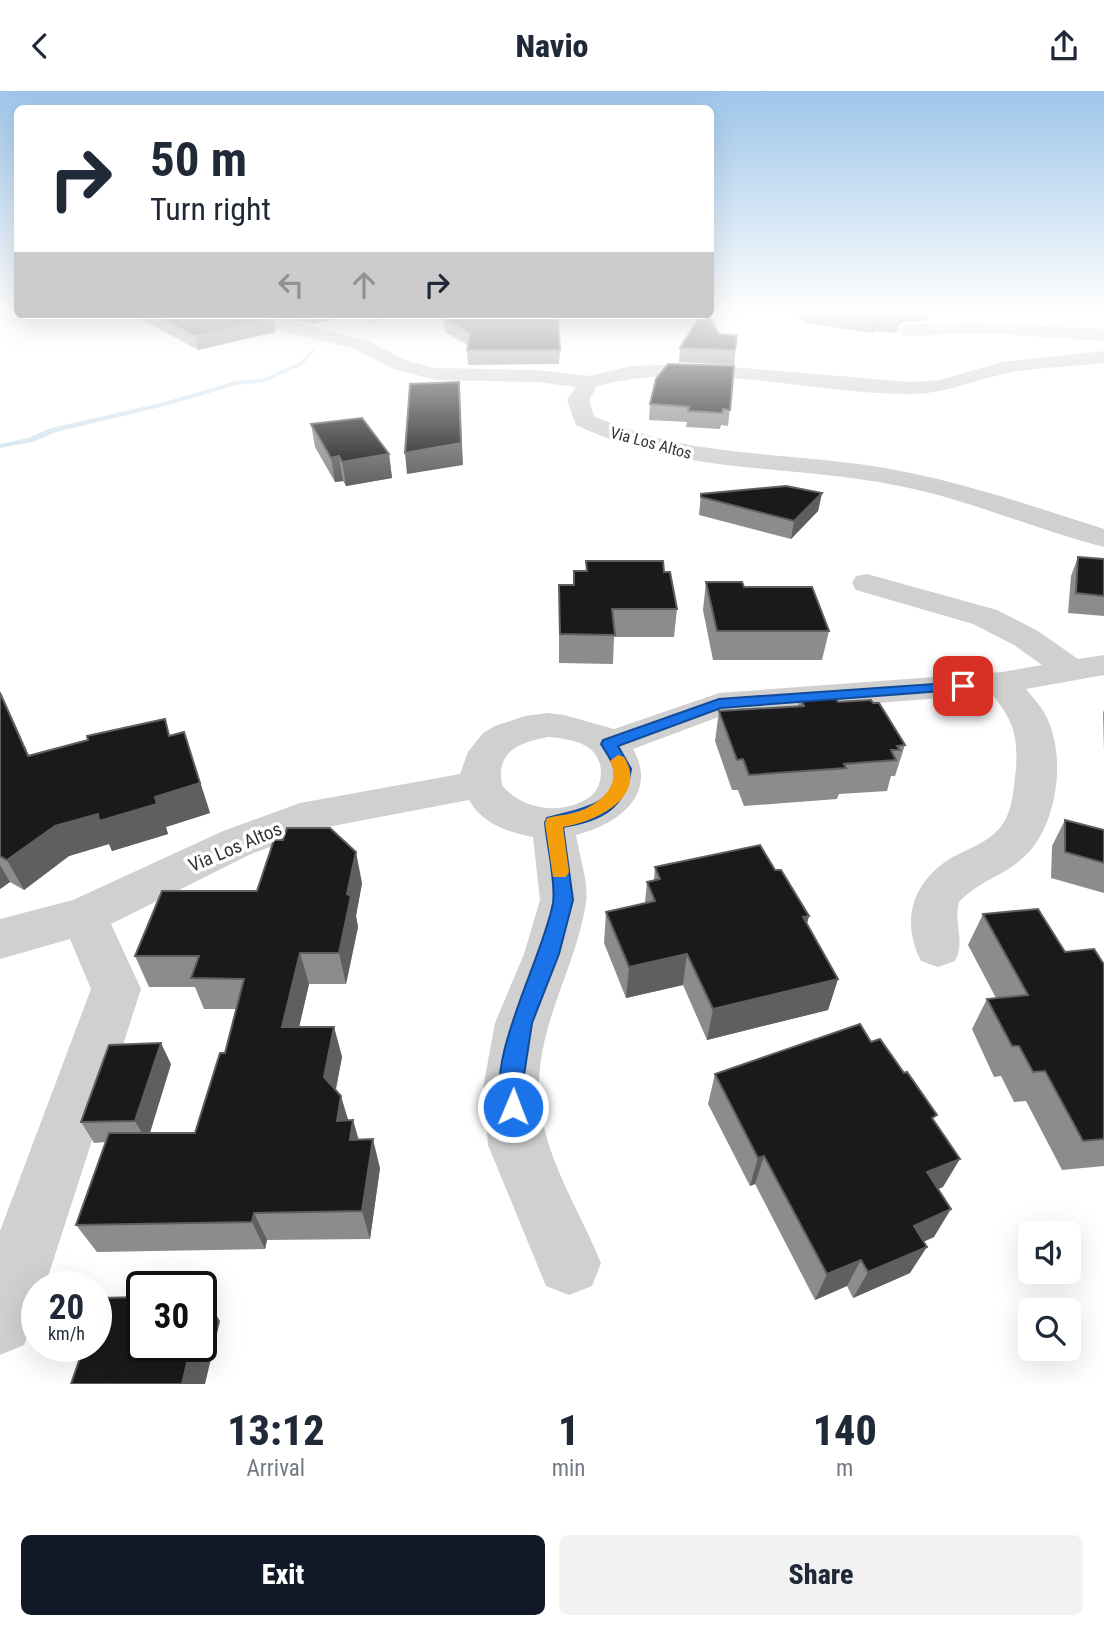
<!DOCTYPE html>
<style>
body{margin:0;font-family:"Roboto Condensed",sans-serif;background:#f2f2f3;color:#1f2937;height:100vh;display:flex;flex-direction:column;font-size:26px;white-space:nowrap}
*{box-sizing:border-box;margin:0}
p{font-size:23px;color:#747a83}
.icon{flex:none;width:38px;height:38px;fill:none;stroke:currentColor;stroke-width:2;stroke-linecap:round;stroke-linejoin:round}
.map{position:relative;height:1293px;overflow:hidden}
.sheet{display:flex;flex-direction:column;background:#fff;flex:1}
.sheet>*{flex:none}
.top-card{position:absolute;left:14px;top:14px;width:700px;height:214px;border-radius:10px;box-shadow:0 7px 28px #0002;background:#fff;color:#1f2937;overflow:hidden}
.fabs{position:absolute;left:1018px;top:1130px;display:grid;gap:14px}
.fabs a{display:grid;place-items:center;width:63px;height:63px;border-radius:10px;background:#fff;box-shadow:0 7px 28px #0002;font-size:35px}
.speed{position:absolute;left:21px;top:1180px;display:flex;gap:14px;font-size:35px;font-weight:700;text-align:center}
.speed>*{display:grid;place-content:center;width:91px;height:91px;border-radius:50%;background:#fff;box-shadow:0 7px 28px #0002;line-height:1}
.speed small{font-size:18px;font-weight:400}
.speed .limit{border:4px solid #111;border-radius:10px;background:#fff;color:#111}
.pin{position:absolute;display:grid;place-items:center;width:60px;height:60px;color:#fff;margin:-30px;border-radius:14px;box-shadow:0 4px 10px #0006}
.me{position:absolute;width:77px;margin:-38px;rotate:1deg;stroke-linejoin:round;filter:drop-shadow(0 0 5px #0008)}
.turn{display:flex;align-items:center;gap:24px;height:147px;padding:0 21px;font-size:32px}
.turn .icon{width:91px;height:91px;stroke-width:2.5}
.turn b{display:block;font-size:49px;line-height:60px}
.lanes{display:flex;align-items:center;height:66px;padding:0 21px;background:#0003;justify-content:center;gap:35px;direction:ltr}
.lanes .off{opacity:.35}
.eta{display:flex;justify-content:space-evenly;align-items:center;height:119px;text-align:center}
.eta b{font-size:42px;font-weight:800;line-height:49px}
.button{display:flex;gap:14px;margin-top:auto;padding:14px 21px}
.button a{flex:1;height:80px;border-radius:10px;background:#111827;color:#fff;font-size:28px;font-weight:800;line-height:80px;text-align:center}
.button a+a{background:#f2f2f3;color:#1f2937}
header{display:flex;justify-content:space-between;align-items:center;height:91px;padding:0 21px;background:#fff;font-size:32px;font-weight:800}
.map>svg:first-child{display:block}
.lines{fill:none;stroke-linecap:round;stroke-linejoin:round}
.stream{fill:#cfe2ee;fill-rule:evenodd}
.minor{fill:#d0d0d0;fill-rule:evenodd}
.wall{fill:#8c8c8c}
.shaded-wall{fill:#5f5f5f}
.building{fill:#1a1a1a;stroke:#5f5f5f;stroke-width:2}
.route{fill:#1a73e8;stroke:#114b97;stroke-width:2}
.slow{fill:#f59e0b}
.labels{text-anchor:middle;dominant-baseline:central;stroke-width:7;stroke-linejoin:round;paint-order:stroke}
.far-street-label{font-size:16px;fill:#333;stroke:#fff}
.street-label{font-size:19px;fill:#333;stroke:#fff}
</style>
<header><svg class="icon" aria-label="back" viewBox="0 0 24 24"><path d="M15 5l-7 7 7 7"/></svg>Navio<svg class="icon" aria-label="share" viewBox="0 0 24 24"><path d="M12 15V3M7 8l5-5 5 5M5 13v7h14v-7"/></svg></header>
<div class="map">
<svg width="1104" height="1293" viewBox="0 0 1104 1293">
<rect width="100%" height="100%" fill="#fff"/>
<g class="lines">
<g class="stream">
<path d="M 383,224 L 391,224 L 370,233 L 365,232 Z"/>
<path d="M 313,258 L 316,260 L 302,274 L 265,291 L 236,294 L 169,314 L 56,341 L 33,351 L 0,357 L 0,353 L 28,347 L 51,337 L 165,311 L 235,290 L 262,288 L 298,272 Z"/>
</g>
<g class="minor">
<path d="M 242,224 L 266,224 L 366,249 L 408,270 L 436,277 L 538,279 L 589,285 L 631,275 L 695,273 L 911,291 L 940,289 L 1002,271 L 1104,260 L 1104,272 C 1071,276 1036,276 1003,283 C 971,290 944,303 910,303 C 807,303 699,268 597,295 L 589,309 L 594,325 C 687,366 770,360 866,374 C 948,386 1026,413 1104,438 L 1104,456 C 1033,438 966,407 894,394 C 781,372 686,385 576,334 L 567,309 L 576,296 L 538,291 L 436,289 L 394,278 L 352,257 L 258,234 Z"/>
<path d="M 984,232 L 1104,238 L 1104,250 L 984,242 L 906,245 L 897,239 L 906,233 Z"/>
<path d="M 867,483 L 997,519 L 1038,540 L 1078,568 L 1104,564 L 1104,584 L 1026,598 C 1035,609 1046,621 1050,634 C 1065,673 1056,736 1025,765 C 1006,784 978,790 959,811 C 953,834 966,849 955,870 L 938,876 L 921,870 C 900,829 913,789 953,766 C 970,757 991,750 1002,734 C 1013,720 1014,694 1016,677 C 1018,644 1013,629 992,603 L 724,624 L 633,658 C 659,704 617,734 576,744 C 579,764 589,792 586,812 C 576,876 538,932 539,998 C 540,1061 578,1115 601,1172 L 592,1195 L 569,1204 L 546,1195 L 488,1054 L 483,997 L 495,932 L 524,863 L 540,809 L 533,746 C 507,741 483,733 469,709 L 322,737 L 253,762 L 111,833 L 141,898 L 45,1195 L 37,1195 C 37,1218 32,1233 24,1254 L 0,1264 L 0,1140 L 91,898 L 70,848 L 0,868 L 0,828 L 73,809 L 223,740 L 300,712 L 460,683 L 468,661 L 483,642 L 495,635 L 525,625 L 548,622 L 564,624 L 614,638 L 719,602 L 1002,581 L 1042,574 L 1014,554 L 973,533 L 856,499 L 852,492 L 856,485 ZM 548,646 C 571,648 600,652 601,681 C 601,690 598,699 591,705 C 564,725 522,720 502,694 C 496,659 519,652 548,646 Z"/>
</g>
</g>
<g class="wall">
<path d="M 788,217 L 930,217 L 926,230 L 902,231 L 899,234 L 897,242 L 874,240 L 872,242 L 807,232 Z"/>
<path d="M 134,224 L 259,224 L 273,227 L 276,241 L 198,259 Z"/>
<path d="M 277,224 L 350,224 L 312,233 Z"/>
<path d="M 444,228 L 560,259 L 559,273 L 468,274 L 467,259 L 468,254 L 445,241 Z"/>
<path d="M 737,244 L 734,274 L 679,271 L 680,257 Z"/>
<path d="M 734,275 L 728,335 L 721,334 L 720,338 L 686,336 L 687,331 L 649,329 L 650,313 Z"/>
<path d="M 311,333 L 389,363 L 392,387 L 346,395 L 343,390 L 335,391 L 315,356 Z"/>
<path d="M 822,402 L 818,420 L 791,448 L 699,424 L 701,403 Z"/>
<path d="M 1078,466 L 1104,468 L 1104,525 L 1068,522 L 1071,485 Z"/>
<path d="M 586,470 L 664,481 L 677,518 L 674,546 L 614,546 L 613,573 L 559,572 L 559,494 L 573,494 L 574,480 L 586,480 Z"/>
<path d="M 706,491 L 744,496 L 829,540 L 822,569 L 713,569 L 703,519 Z"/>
<path d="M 0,600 L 29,665 L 165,628 L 170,645 L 184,641 L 210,722 L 166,736 L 168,743 L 112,760 L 109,753 L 69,765 L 24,799 L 10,791 L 0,798 Z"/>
<path d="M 800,606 L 838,611 L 873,612 L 905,654 L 895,685 L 891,685 L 887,700 L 839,703 L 837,708 L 744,715 L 738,699 L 732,699 L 715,650 L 719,620 L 798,615 Z"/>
<path d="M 1104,619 L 1104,661 L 1103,622 Z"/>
<path d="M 1065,729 L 1104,739 L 1104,802 L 1051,787 L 1052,755 Z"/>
<path d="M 655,776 L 775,779 L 809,825 L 807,833 L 838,888 L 828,919 L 707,949 L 683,894 L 626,907 L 604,852 L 606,821 L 645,812 L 647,791 L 654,789 Z"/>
<path d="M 362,792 L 356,825 L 358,836 L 346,893 L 309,893 L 299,936 L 334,936 L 342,966 L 336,999 L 348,1029 L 353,1029 L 359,1049 L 380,1077 L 370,1148 L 267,1149 L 265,1158 L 97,1161 L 76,1134 L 106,1051 L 94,1052 L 81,1031 L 171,973 L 150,1042 L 195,1042 L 225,962 L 236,918 L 204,918 L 195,896 L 149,896 L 135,865 L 257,800 Z"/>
<path d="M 983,823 L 1065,861 L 1104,872 L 1104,1075 L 1062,1079 L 1026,1010 L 1014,1011 L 1001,985 L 994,986 L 972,938 L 987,908 L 996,907 L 968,854 Z"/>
<path d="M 871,951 L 934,1030 L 943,1096 L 938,1098 L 934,1146 L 923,1151 L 910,1182 L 853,1207 L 847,1195 L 815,1209 L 755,1093 L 750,1095 L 708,1013 L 715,983 Z"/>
</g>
<g class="shaded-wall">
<path d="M 879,217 L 874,240 L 872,242 L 877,218 Z"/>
<path d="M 900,217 L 905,217 L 902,231 L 899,234 L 903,218 Z"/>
<path d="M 310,224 L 350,224 L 312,233 Z"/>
<path d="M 273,227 L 276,241 L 198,259 L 195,245 Z"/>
<path d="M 459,291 L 463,374 L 407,383 L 405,362 Z"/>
<path d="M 389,363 L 392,387 L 346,395 L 342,371 Z"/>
<path d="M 339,365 L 343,390 L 335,391 L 331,367 Z"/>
<path d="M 822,402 L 818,420 L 791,448 L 794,430 Z"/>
<path d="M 0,600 L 42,694 L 28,665 Z"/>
<path d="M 184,641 L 210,722 L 166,736 L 168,743 L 112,760 L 109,753 L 69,765 L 24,799 L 7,769 L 55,735 L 155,706 Z"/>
<path d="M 356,761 L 362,792 L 356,825 L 358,836 L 346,893 L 339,862 L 347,803 Z"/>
<path d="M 0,774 L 10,791 L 0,798 Z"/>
<path d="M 809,825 L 800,856 L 803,826 Z"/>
<path d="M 300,862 L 309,893 L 292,967 L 282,936 Z"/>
<path d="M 687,863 L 683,894 L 626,907 L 629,876 Z"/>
<path d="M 838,888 L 828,919 L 707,949 L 713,918 Z"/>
<path d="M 334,936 L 342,966 L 332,1016 L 324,986 Z"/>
<path d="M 161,952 L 171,973 L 147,1051 L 135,1030 Z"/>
<path d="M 341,1005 L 350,1035 L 337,1030 Z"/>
<path d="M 353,1029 L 361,1059 L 350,1049 Z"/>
<path d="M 373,1048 L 380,1077 L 370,1148 L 362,1120 Z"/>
<path d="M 764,1065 L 755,1093 L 750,1095 L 758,1067 Z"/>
<path d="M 960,1068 L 943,1096 L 911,1110 L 927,1081 Z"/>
<path d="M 951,1118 L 934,1146 L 898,1162 L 914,1135 Z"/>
<path d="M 254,1122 L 267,1149 L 265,1158 L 252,1131 Z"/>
<path d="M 927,1156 L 910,1182 L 853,1207 L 868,1181 Z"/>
<path d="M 861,1169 L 847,1195 L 815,1209 L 827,1183 Z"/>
<path d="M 204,1205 L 220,1230 L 205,1293 L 182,1293 L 191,1255 L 201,1255 L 201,1214 Z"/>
</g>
<g class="building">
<path d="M 155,224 L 259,224 L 273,227 L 195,245 Z"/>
<path d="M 450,224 L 545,224 L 558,230 L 560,259 L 467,259 L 470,242 L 444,228 Z"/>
<path d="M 701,224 L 709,224 L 719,243 L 737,244 L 735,259 L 680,257 Z"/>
<path d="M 668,273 L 734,275 L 730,319 L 723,318 L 722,322 L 688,320 L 689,316 L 650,313 L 656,288 Z"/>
<path d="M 459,291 L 461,352 L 405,362 L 410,293 Z"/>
<path d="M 362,327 L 389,363 L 342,371 L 339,365 L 331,367 L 311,333 Z"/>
<path d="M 786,395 L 822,402 L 794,430 L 701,406 L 701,403 Z"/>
<path d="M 1078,466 L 1104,468 L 1104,505 L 1076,502 Z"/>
<path d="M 586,470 L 663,470 L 664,481 L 670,481 L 677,518 L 612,518 L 615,544 L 560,543 L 559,494 L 574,494 L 574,480 L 587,480 Z"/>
<path d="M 706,491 L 742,491 L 744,496 L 812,496 L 829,540 L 717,540 Z"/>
<path d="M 0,602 L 28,665 L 88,649 L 87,645 L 165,628 L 169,645 L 184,641 L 200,692 L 155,706 L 157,713 L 99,730 L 98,723 L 55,735 L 7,769 L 0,765 Z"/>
<path d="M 834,604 L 838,611 L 871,609 L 873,612 L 879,612 L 905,654 L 897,655 L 900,659 L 891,659 L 896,669 L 844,673 L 846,677 L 749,684 L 743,668 L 737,669 L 719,620 L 804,615 L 800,606 Z"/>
<path d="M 1065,729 L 1104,739 L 1104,772 L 1065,761 Z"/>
<path d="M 287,737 L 330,737 L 356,761 L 347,803 L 351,805 L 339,862 L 300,862 L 282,936 L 334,936 L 324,986 L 341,1005 L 337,1030 L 353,1029 L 350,1049 L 373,1048 L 362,1120 L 254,1122 L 252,1131 L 76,1134 L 109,1042 L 195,1042 L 220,962 L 225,962 L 244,888 L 191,887 L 199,865 L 135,865 L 162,800 L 257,800 L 274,749 L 283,749 Z"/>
<path d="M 760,754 L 775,779 L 781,779 L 809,825 L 803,826 L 838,888 L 713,918 L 687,863 L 629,876 L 606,821 L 655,810 L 647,791 L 660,788 L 655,776 Z"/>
<path d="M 1038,818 L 1065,861 L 1094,858 L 1103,872 L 1104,872 L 1104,1048 L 1083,1050 L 1045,980 L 1033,981 L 1019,955 L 1012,955 L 987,908 L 1028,904 L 983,823 Z"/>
<path d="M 860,933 L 871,951 L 880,948 L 904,982 L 907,981 L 937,1024 L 932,1027 L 960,1068 L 927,1081 L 951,1118 L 914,1135 L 927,1156 L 868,1181 L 861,1169 L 827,1183 L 764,1065 L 758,1067 L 715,983 Z"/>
<path d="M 161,952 L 135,1030 L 81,1031 L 109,954 Z"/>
<path d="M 142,1206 L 142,1255 L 191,1255 L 182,1293 L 71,1293 L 84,1255 L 96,1255 L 96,1218 L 100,1207 Z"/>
</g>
<linearGradient id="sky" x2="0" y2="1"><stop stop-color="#9ec6ea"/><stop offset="0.55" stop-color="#fff"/><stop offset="1" stop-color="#fff" stop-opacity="0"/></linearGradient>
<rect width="1104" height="398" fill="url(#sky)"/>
<path class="route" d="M 963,591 L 970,595 L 968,598 L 721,617 L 618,655 L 631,678 C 625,718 601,730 563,736 L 573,809 L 559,863 L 532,932 L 522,997 L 524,1016 L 521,1024 L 513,1027 L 504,1024 C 482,971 543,868 553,812 C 556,791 547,754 545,732 L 547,727 C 570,720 623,715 614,677 C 612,669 605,660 601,653 L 603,649 L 719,608 Z"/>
<path class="slow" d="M 618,664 L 624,666 C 649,706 595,731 563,736 L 569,781 L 566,786 L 553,786 L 545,732 L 547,727 C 558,724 570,724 580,720 C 601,712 622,693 610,670 Z"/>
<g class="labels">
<g class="far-street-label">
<text transform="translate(651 352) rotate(15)">Via Los Altos</text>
</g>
<g class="street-label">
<text transform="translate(235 756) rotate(-23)">Via Los Altos</text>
</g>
</g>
</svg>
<div class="fabs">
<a><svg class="icon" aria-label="sound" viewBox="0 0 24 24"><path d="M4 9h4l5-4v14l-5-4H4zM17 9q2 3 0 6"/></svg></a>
<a><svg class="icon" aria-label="search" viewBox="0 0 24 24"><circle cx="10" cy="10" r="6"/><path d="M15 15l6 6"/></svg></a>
</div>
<div class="speed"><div>20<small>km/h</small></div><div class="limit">30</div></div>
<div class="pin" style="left:963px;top:595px;background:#d93025"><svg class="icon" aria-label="arrive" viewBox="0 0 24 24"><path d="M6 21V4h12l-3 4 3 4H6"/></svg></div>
<svg class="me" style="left:513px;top:1016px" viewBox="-20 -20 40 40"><circle r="17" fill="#1a73e8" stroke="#fff" stroke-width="3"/><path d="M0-11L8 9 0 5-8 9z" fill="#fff"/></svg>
<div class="top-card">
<div class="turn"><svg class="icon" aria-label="right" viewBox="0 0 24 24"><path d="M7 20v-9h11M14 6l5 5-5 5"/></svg><div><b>50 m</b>Turn right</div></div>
<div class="lanes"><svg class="icon off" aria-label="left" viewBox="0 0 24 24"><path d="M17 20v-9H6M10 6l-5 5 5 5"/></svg><svg class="icon off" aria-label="ahead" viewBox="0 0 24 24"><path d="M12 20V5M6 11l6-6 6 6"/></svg><svg class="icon" aria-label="right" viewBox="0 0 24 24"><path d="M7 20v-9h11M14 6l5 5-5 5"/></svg></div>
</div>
</div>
<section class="sheet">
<div class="eta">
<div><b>13:12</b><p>Arrival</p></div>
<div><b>1</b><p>min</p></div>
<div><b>140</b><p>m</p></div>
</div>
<div class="button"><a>Exit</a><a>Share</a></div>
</section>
